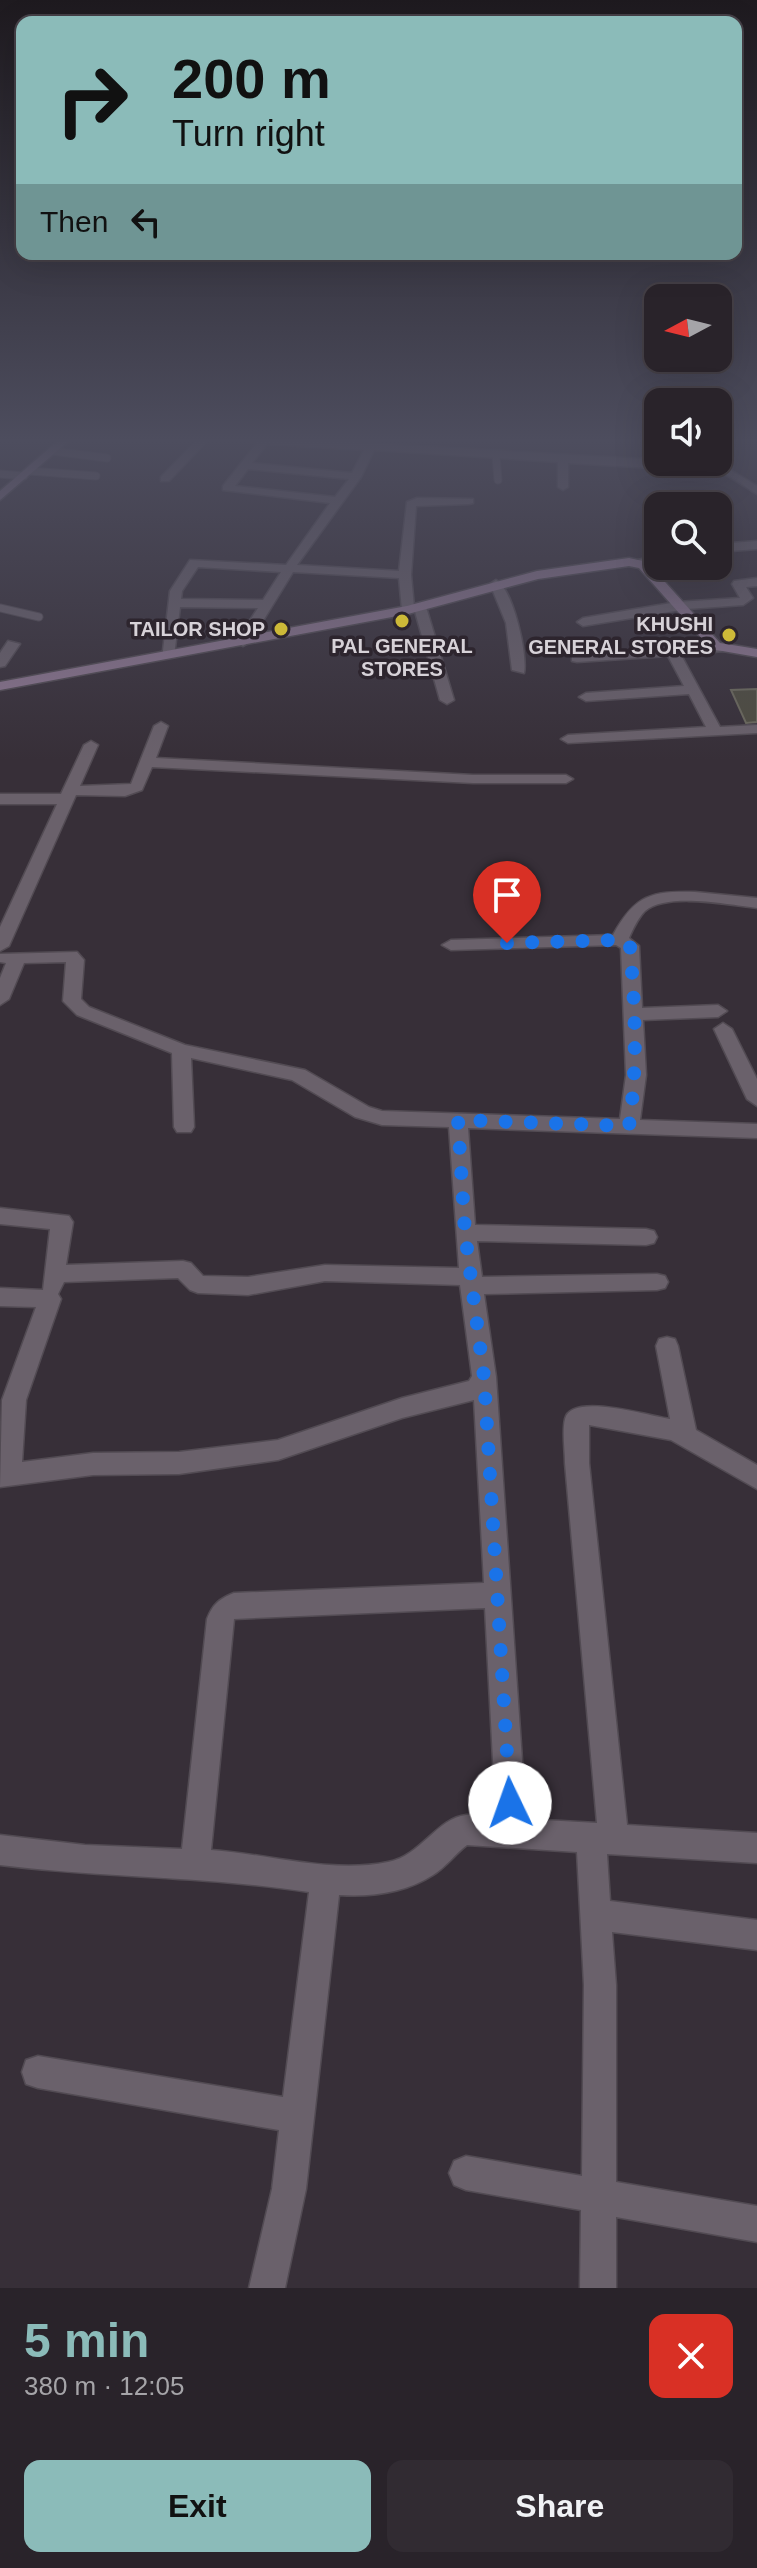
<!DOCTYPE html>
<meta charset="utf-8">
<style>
body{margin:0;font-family:Helvetica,sans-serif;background:#312b32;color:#f1f3f6;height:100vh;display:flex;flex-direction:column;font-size:30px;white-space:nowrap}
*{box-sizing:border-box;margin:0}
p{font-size:26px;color:#a5a4a8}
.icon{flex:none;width:44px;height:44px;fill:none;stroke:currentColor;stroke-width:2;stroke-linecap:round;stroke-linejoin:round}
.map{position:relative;height:2288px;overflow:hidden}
.details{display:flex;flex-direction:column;background:#29232a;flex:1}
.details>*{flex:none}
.hud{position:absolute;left:16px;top:16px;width:726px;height:244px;border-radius:16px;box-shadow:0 8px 32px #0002,0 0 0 2px #454047;background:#8bbbb9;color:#111;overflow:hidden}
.needle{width:52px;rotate:263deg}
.fabs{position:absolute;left:644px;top:284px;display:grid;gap:16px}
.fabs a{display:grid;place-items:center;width:88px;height:88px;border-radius:16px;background:#29232a;box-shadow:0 8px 32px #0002,0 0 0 2px #454047;font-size:40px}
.pin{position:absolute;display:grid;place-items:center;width:68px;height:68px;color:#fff;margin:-82px -34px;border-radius:50% 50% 50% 0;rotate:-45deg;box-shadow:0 0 8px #0007}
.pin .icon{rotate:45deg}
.me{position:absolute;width:88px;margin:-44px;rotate:357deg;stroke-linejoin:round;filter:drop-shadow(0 0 6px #0008)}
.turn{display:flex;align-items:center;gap:28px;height:168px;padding:0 24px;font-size:36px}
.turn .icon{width:104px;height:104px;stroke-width:2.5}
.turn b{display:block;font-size:56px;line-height:68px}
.then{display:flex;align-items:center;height:76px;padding:0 24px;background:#0003;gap:16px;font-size:30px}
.round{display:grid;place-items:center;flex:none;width:84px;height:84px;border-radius:16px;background:#312b32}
.summary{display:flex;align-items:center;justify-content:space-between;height:136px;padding:0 24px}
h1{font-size:48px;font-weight:600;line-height:60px;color:#8bbbb9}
.cta{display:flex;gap:16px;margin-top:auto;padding:16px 24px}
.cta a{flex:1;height:92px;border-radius:16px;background:#8bbbb9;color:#111;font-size:32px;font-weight:600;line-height:92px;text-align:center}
.cta a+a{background:#312b32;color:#f1f3f6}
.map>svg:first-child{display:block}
.building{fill:#4e4c40;stroke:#6c6a5d;stroke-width:2}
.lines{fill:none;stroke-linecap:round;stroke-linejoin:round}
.lane-casing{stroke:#524b53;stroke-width:9}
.street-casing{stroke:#524b53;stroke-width:3}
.secondary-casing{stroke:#524b53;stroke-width:3}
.lane{stroke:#6a616b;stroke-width:7}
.street{fill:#6a616b;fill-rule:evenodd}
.secondary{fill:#8c768f;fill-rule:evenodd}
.route{stroke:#1a73e8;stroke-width:14;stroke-dasharray:0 25.2}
.poi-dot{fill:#cdb938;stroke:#2d252e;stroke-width:3}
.labels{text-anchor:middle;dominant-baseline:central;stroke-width:7;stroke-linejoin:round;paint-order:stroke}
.far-poi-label{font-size:20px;font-weight:bold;fill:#d7d2d8;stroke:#2d252e;text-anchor:end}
</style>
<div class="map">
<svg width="757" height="2288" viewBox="0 0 757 2288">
<rect width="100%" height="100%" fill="#372f38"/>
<path class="building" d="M 757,689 L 757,722 L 746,723 L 731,690 Z"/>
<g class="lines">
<defs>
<g id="lane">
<path d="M 52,451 L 107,458"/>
<path d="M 496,456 L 498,480"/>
<path d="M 30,471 L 96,476"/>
<path d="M 0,474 L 24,476"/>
<path d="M 0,608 L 39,617"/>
</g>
<g id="street">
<path d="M 198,439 L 209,439 L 169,481 L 161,481 L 161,477 Z"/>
<path d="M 239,439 L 296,439 L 695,462 L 670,469 L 568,463 L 568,487 L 563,490 L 558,487 L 558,462 L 374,450 L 361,477 L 297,565 L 399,571 L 407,502 L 417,498 L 473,499 L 473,503 L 469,504 L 416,506 L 411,575 L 414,607 L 420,603 L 426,607 L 454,700 L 447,704 L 440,700 L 414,608 L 408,614 L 402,610 L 399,578 L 293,572 L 250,642 L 243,646 L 236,642 L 258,608 L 180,607 L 174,656 L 162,659 L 170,591 L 190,560 L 286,565 L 330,503 L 223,490 L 223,486 L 257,443 ZM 267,444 L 364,450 L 352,473 L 252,463 ZM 248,469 L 349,479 L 335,497 L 235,486 ZM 198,567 L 281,572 L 263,600 L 181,599 L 182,591 Z"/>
<path d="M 705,462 L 717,462 L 757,486 L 757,494 Z"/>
<path d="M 757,541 L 757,549 L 718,552 L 718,544 Z"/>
<path d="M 658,555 L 658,563 L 636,566 L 630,562 Z"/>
<path d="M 757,578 L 757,586 L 746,587 L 753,598 L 743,605 L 687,609 L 583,626 L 577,622 L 583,618 L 677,602 L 740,598 L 732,584 L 734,581 Z"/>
<path d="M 496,580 C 513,589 528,655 524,673 L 512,670 L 506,623 L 490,584 Z"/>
<path d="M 8,641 L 20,644 L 5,666 L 0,667 L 0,653 Z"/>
<path d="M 719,644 L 724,645 L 724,651 L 681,655 L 720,727 L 757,725 L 757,733 L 568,743 L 561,739 L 568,735 L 706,727 L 689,694 L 586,701 L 579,697 L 586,693 L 684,686 L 668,656 L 577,662 L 572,661 L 572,655 Z"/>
<path d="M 161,722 L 168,726 L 156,758 L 473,775 L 566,775 L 573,779 L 566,783 L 473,783 L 152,767 L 142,790 L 125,796 L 76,795 L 9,946 L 0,951 L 0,927 L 57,804 L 0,804 L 0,794 L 61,794 L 84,745 L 91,741 L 98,745 L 80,786 L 131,784 L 154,726 Z"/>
<path d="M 695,892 L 757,898 L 757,908 C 729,905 668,892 645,911 C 638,918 633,929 629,938 L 639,946 L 642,1008 L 718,1005 L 727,1011 L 718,1017 L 643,1020 L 646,1075 L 640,1120 L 757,1124 L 757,1138 L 468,1128 L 475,1225 L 646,1229 L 654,1231 L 657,1237 L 654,1243 L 646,1245 L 477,1241 L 482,1277 L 657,1274 L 665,1276 L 668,1282 L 665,1288 L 657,1290 L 484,1294 L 496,1377 L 526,1819 L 597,1823 L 565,1463 C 565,1450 562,1432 565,1419 C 571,1392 649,1416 670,1419 L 656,1346 L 659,1339 L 667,1337 L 675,1339 L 678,1346 L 696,1430 L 757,1465 L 757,1489 L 671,1440 L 589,1425 L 589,1463 L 627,1825 L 757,1833 L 757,1863 L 607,1854 L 610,1901 L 757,1920 L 757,1950 L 612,1932 L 616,1985 L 616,2182 L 757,2206 L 757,2242 L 616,2217 L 616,2288 L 580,2288 L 581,2210 L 466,2190 L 454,2185 L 449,2173 L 454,2161 L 466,2156 L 582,2176 L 584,1985 L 577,1852 L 467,1845 C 455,1854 446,1867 433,1875 C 405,1893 370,1897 339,1895 L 306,2189 L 285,2288 L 249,2288 L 272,2189 L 279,2130 L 38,2088 L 26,2084 L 22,2072 L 26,2060 L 38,2056 L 283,2097 L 309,1892 C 206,1876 103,1878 0,1865 L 0,1835 L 85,1845 L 182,1849 L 207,1619 C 213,1604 219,1599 234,1593 L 484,1583 L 474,1400 L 402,1418 L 278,1460 L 179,1474 L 93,1475 L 0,1487 L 2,1400 L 36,1307 L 0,1306 L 0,1288 L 43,1290 L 50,1229 L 0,1224 L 0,1208 L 69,1216 L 73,1222 L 66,1265 L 183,1261 L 191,1263 L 203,1276 L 248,1277 L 325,1265 L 459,1268 L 449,1127 L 382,1125 L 355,1117 L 292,1080 L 191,1058 L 194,1127 L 191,1132 L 177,1132 L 174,1127 L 172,1053 L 77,1015 L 63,1001 L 66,962 L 24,963 L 9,999 L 0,1005 L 0,978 L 6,963 L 0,962 L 0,954 L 77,952 L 84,960 L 81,999 L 89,1007 L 185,1045 L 305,1070 L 369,1107 L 382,1111 L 620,1119 L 626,1075 L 621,948 L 616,945 L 451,950 L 442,945 L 451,940 L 613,935 C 635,895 651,891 695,892 ZM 178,1278 L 190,1290 L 198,1293 L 248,1295 L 325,1281 L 460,1285 L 472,1376 L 469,1381 L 402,1398 L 278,1440 L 179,1452 L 93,1453 L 22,1462 L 26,1400 L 61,1299 L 58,1294 L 64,1282 ZM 485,1608 L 496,1817 C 487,1817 475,1814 466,1815 C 437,1818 421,1856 388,1862 C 331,1874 269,1854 211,1850 L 234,1619 Z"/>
<path d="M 723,1023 L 732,1029 L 757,1079 L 757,1106 L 747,1099 L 714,1029 Z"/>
</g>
<g id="secondary">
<path d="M 60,439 L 71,439 L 0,500 L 0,491 Z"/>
<path d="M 629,558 L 647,562 L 720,643 L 757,649 L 757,657 L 711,649 L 639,568 L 629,566 L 538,579 L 408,614 L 0,690 L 0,682 L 407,606 L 537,571 Z"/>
</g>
</defs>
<use href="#lane" class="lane-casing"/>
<use href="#street" class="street-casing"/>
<use href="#secondary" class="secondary-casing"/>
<use href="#lane" class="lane"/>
<use href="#street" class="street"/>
<use href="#secondary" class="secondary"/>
</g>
<linearGradient id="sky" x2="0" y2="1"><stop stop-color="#1e1a1f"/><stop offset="0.58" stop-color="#4d4d5e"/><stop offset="1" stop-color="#4d4d5e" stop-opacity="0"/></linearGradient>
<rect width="757" height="760" fill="url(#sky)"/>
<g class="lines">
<path class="route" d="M 507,943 L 619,940 L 630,946 C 635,1007 638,1065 629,1126 L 458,1120 L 465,1233 L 484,1377 L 510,1803"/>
</g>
<g class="poi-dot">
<circle cx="402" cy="621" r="8"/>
<circle cx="281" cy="629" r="8"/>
<circle cx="729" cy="635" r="8"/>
</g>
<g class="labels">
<g class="far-poi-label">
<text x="713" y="624">KHUSHI<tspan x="713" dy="23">GENERAL STORES</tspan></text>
<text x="265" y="629">TAILOR SHOP</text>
<text x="402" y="646" text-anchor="middle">PAL GENERAL<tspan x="402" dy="23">STORES</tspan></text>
</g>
</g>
</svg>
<div class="fabs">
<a><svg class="needle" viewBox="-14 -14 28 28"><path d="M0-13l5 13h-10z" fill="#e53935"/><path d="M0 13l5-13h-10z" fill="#a5a4a8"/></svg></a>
<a><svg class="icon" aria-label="sound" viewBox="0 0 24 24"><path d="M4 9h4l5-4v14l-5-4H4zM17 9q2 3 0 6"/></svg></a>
<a><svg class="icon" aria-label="search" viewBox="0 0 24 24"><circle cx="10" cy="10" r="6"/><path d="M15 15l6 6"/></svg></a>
</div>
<div class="pin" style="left:507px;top:943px;background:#d93025"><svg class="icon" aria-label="arrive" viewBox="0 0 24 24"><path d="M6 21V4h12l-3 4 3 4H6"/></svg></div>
<svg class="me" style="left:510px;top:1803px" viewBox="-20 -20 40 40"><circle r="19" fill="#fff"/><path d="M0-13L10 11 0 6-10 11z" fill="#1a73e8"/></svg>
<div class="hud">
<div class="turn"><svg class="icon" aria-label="right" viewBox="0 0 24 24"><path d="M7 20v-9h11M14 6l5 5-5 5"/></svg><div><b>200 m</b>Turn right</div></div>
<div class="then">Then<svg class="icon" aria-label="left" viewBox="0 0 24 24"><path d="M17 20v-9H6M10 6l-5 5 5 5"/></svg></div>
</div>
</div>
<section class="details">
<div class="summary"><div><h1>5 min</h1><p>380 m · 12:05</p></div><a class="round" style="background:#d93025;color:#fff"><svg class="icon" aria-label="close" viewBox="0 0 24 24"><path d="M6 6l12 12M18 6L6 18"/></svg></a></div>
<div class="cta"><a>Exit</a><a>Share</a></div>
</section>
